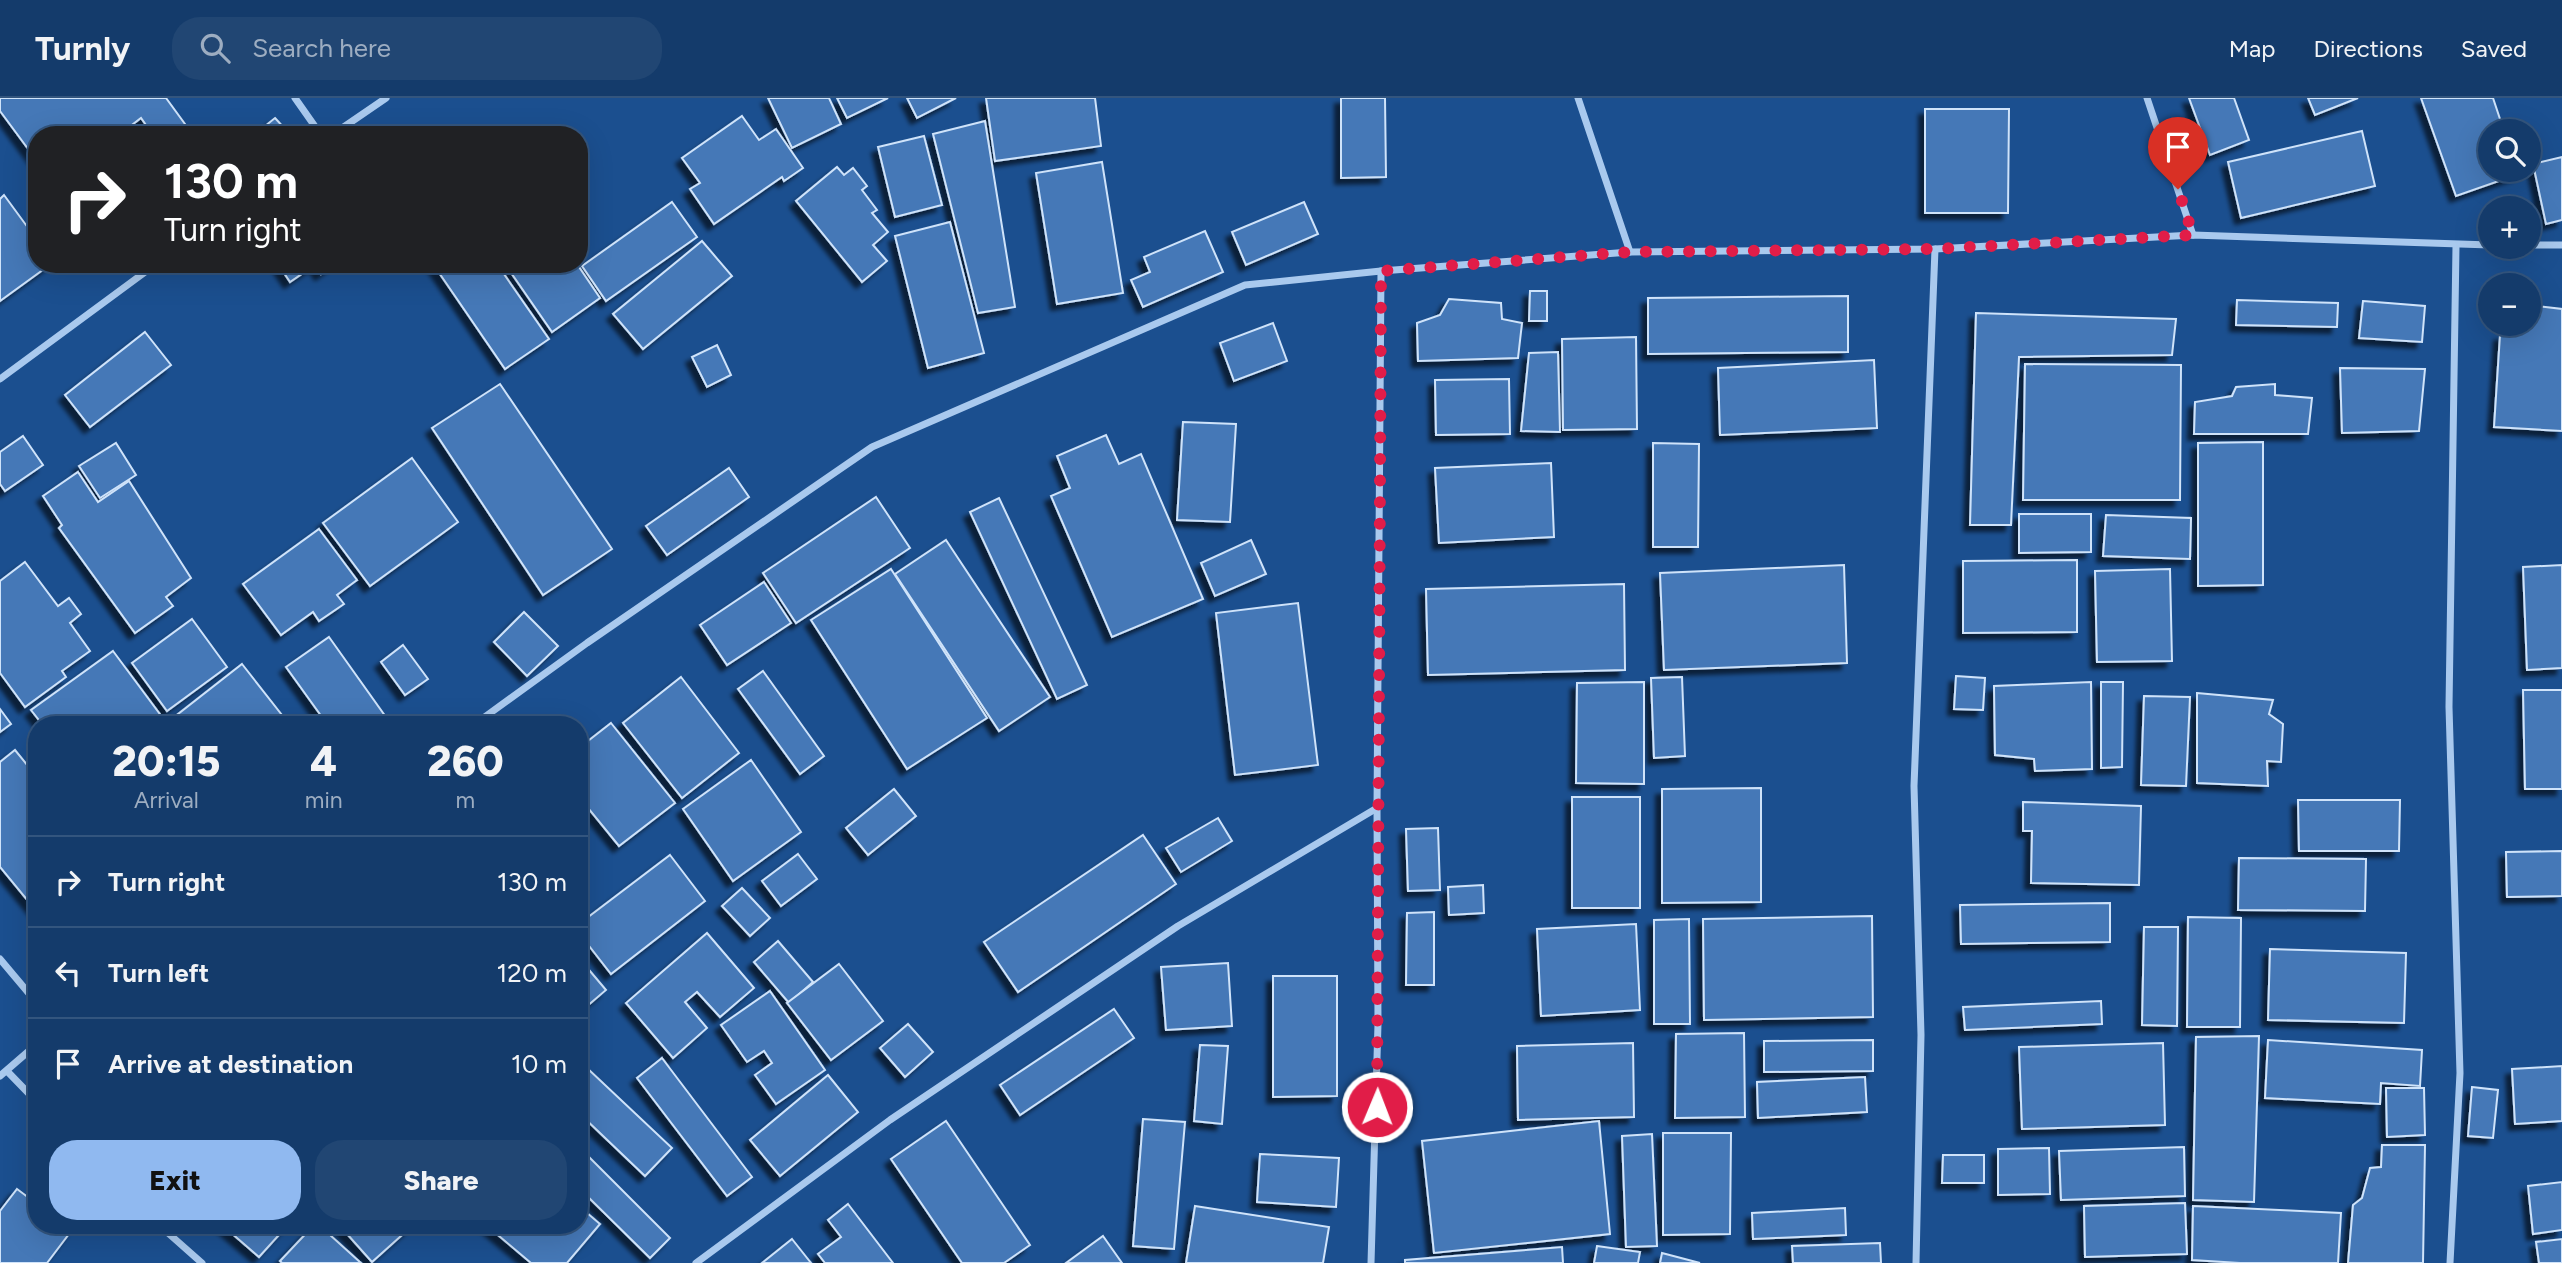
<!DOCTYPE html>
<meta charset="utf-8">
<style>
body{margin:0;font-family:Figtree,sans-serif;background:#214673;color:#f1f3f6;height:100vh;display:flex;flex-direction:column;font-size:26px;white-space:nowrap}
*{box-sizing:border-box;margin:0}
p{font-size:23px;color:#9dadc1}
.icon{flex:none;width:38px;height:38px;fill:none;stroke:currentColor;stroke-width:2;stroke-linecap:round;stroke-linejoin:round}
.map{position:relative;flex:1;overflow:hidden}
.side{position:absolute;left:28px;top:618px;width:560px;height:518px;display:flex;flex-direction:column;background:#143b6b;border-radius:28px;box-shadow:0 7px 28px #0002,0 0 0 2px #33557e}
.side>*{flex:none}
.guide{position:absolute;left:28px;top:28px;width:560px;height:147px;border-radius:28px;box-shadow:0 7px 28px #0002,0 0 0 2px #33557e;background:#202124;color:#fff;overflow:hidden}
.controls{position:absolute;left:2478px;top:21px;display:grid;gap:14px}
.controls a{display:grid;place-items:center;width:63px;height:63px;border-radius:50%;background:#143b6b;box-shadow:0 7px 28px #0002,0 0 0 2px #33557e;font-size:35px}
.pin{position:absolute;display:grid;place-items:center;width:60px;height:60px;color:#fff;margin:-72px -30px;border-radius:50% 50% 50% 0;rotate:-45deg;box-shadow:0 0 7px #0007}
.pin .icon{rotate:45deg}
.me{position:absolute;width:77px;margin:-38px;rotate:1deg;stroke-linejoin:round;filter:drop-shadow(0 0 5px #0008)}
.turn{display:flex;align-items:center;gap:24px;height:147px;padding:0 21px;font-size:32px}
.turn .icon{width:91px;height:91px;stroke-width:2.5}
.turn b{display:block;font-size:49px;line-height:60px}
.eta{display:flex;justify-content:space-evenly;align-items:center;height:119px;text-align:center}
.eta b{font-size:42px;font-weight:800;line-height:49px}
.button{display:flex;gap:14px;margin-top:auto;padding:14px 21px}
.button a{flex:1;height:80px;border-radius:28px;background:#90b9f0;color:#111;font-size:28px;font-weight:800;line-height:80px;text-align:center}
.button a+a{background:#214673;color:#f1f3f6}
ul{padding:0;list-style:none}
li{display:flex;align-items:center;gap:21px;height:91px;padding:0 21px;border-top:2px solid #33557e}
li div{flex:1}
li b{display:block;font-size:26px}
li em{font-style:normal}
header{display:flex;align-items:center;gap:42px;box-sizing:border-box;height:98px;padding:0 35px;background:#143b6b;border-bottom:2px solid #33557e}
header strong{font-size:33px}
nav{display:flex;gap:38px;margin-inline-start:auto;font-size:24px}
.search{width:490px;height:63px;background:#214673;display:flex;align-items:center;gap:18px;box-sizing:border-box;padding:0 24px;border-radius:28px;color:#9dadc1;font-size:26px}
.map>svg:first-child{display:block}
.building{fill:#4478b7;stroke:#cfe3fa;stroke-width:2;filter:url(#shadow)}
.lines{fill:none;stroke-linecap:round;stroke-linejoin:round}
.minor{stroke:#a9c9ee;stroke-width:7}
.route{stroke:#e11d48;stroke-width:12;stroke-dasharray:0 21.6}
</style>
<header>
<strong>Turnly</strong>
<div class="search"><svg class="icon" aria-label="search" viewBox="0 0 24 24"><circle cx="10" cy="10" r="6"/><path d="M15 15l6 6"/></svg>Search here</div>
<nav><a>Map</a><a>Directions</a><a>Saved</a></nav>
</header>
<div class="map">
<svg width="2562" height="1165" viewBox="0 0 2562 1165">
<defs>
<filter id="shadow"><feDropShadow dx="-6" dy="6" stdDeviation="2" flood-color="#0009"/></filter>
</defs>
<rect width="100%" height="100%" fill="#1b4f8f"/>
<g class="building">
<path d="M 0,0 L 166,0 L 193,37 L 153,37 L 141,20 L 128,30 L 133,37 L 37,37 L 37,63 L 0,13 Z"/>
<path d="M 768,0 L 829,0 L 841,26 L 792,50 Z"/>
<path d="M 837,0 L 888,0 L 847,20 Z"/>
<path d="M 907,0 L 956,0 L 917,20 Z"/>
<path d="M 986,0 L 1095,0 L 1101,48 L 995,63 Z"/>
<path d="M 1341,0 L 1385,0 L 1386,79 L 1341,80 Z"/>
<path d="M 2189,0 L 2234,0 L 2249,42 L 2210,57 Z"/>
<path d="M 2308,0 L 2358,0 L 2315,17 Z"/>
<path d="M 2421,0 L 2493,0 L 2504,33 L 2490,33 L 2490,72 L 2517,72 L 2519,76 L 2456,98 Z"/>
<path d="M 1925,11 L 2009,11 L 2008,115 L 1925,115 Z"/>
<path d="M 742,18 L 759,42 L 776,31 L 803,70 L 784,83 L 782,79 L 714,126 L 690,91 L 700,85 L 682,60 Z"/>
<path d="M 275,20 L 287,33 L 286,37 L 254,37 Z"/>
<path d="M 985,23 L 1015,209 L 978,215 L 933,36 Z"/>
<path d="M 2362,33 L 2375,88 L 2241,120 L 2228,64 Z"/>
<path d="M 924,38 L 942,107 L 895,119 L 878,49 Z"/>
<path d="M 2562,59 L 2562,122 L 2546,126 L 2533,66 Z"/>
<path d="M 1102,64 L 1123,195 L 1057,206 L 1036,75 Z"/>
<path d="M 837,69 L 844,77 L 853,70 L 867,88 L 862,92 L 877,112 L 872,115 L 888,134 L 873,147 L 887,163 L 862,184 L 796,103 Z"/>
<path d="M 4,97 L 37,142 L 37,166 L 51,166 L 0,203 L 0,101 Z"/>
<path d="M 672,104 L 697,139 L 606,203 L 582,168 Z"/>
<path d="M 1304,104 L 1318,136 L 1246,167 L 1232,134 Z"/>
<path d="M 950,124 L 984,255 L 928,270 L 895,138 Z"/>
<path d="M 1205,133 L 1223,174 L 1143,209 L 1131,182 L 1150,174 L 1144,159 Z"/>
<path d="M 702,143 L 732,178 L 643,251 L 613,216 Z"/>
<path d="M 278,166 L 335,166 L 321,176 L 315,167 L 290,184 Z"/>
<path d="M 433,166 L 497,166 L 549,241 L 505,271 Z"/>
<path d="M 505,166 L 577,166 L 600,200 L 552,234 Z"/>
<path d="M 1530,193 L 1547,193 L 1547,223 L 1529,223 Z"/>
<path d="M 1848,198 L 1848,254 L 1648,256 L 1648,200 Z"/>
<path d="M 1449,201 L 1501,205 L 1502,221 L 1522,225 L 1518,260 L 1418,263 L 1417,225 L 1440,217 Z"/>
<path d="M 2237,202 L 2338,205 L 2337,229 L 2236,227 Z"/>
<path d="M 2363,203 L 2425,208 L 2422,244 L 2359,240 Z"/>
<path d="M 2529,207 L 2562,211 L 2562,333 L 2494,329 L 2500,237 L 2521,235 L 2522,226 L 2529,226 Z"/>
<path d="M 1976,215 L 2176,221 L 2172,257 L 2019,259 L 2011,427 L 1970,427 Z"/>
<path d="M 1273,225 L 1287,263 L 1234,283 L 1220,245 Z"/>
<path d="M 145,234 L 171,267 L 90,329 L 65,297 Z"/>
<path d="M 1636,239 L 1637,331 L 1563,332 L 1562,241 Z"/>
<path d="M 717,247 L 731,277 L 707,289 L 692,259 Z"/>
<path d="M 1558,254 L 1560,334 L 1521,333 L 1529,255 Z"/>
<path d="M 1874,262 L 1877,330 L 1720,337 L 1718,270 Z"/>
<path d="M 2025,266 L 2181,267 L 2180,402 L 2023,402 Z"/>
<path d="M 2340,270 L 2425,271 L 2419,333 L 2342,335 Z"/>
<path d="M 1509,281 L 1510,336 L 1436,337 L 1435,282 Z"/>
<path d="M 500,286 L 612,451 L 543,497 L 432,330 Z"/>
<path d="M 2275,286 L 2275,297 L 2312,300 L 2308,336 L 2194,336 L 2195,304 L 2232,298 L 2236,289 Z"/>
<path d="M 1183,324 L 1236,326 L 1230,424 L 1177,422 Z"/>
<path d="M 1106,337 L 1119,366 L 1141,356 L 1203,501 L 1112,539 L 1051,398 L 1070,390 L 1057,358 Z"/>
<path d="M 23,338 L 43,367 L 5,393 L 0,386 L 0,354 Z"/>
<path d="M 2263,344 L 2263,487 L 2198,488 L 2198,345 Z"/>
<path d="M 116,345 L 136,377 L 100,400 L 79,368 Z"/>
<path d="M 1653,345 L 1699,346 L 1698,449 L 1653,449 Z"/>
<path d="M 412,360 L 458,424 L 370,488 L 323,425 Z"/>
<path d="M 1551,365 L 1554,439 L 1439,445 L 1435,370 Z"/>
<path d="M 729,370 L 749,399 L 667,457 L 646,428 Z"/>
<path d="M 78,374 L 98,404 L 129,383 L 191,480 L 166,499 L 173,508 L 135,535 L 59,430 L 62,427 L 43,398 Z"/>
<path d="M 876,399 L 910,450 L 796,525 L 763,475 Z"/>
<path d="M 999,400 L 1087,587 L 1057,601 L 970,414 Z"/>
<path d="M 2019,416 L 2091,416 L 2091,454 L 2019,455 Z"/>
<path d="M 2106,417 L 2191,420 L 2190,461 L 2103,458 Z"/>
<path d="M 319,431 L 357,482 L 337,497 L 344,506 L 319,523 L 313,514 L 281,537 L 243,486 Z"/>
<path d="M 946,442 L 1050,599 L 999,633 L 895,476 Z"/>
<path d="M 1251,442 L 1266,476 L 1215,498 L 1201,465 Z"/>
<path d="M 2077,462 L 2077,534 L 1963,535 L 1963,463 Z"/>
<path d="M 25,464 L 58,508 L 69,500 L 81,516 L 70,525 L 90,553 L 62,573 L 66,579 L 25,609 L 0,575 L 0,483 Z"/>
<path d="M 1844,467 L 1847,565 L 1664,572 L 1660,475 Z"/>
<path d="M 2562,467 L 2562,570 L 2527,572 L 2523,469 Z"/>
<path d="M 891,471 L 987,620 L 907,671 L 811,522 Z"/>
<path d="M 2170,471 L 2172,563 L 2097,564 L 2095,473 Z"/>
<path d="M 764,484 L 791,525 L 727,567 L 700,527 Z"/>
<path d="M 1624,486 L 1625,572 L 1428,577 L 1426,491 Z"/>
<path d="M 1298,505 L 1318,667 L 1235,677 L 1216,515 Z"/>
<path d="M 524,514 L 558,548 L 527,578 L 494,544 Z"/>
<path d="M 192,521 L 227,569 L 167,613 L 132,565 Z"/>
<path d="M 329,539 L 388,622 L 381,626 L 327,626 L 286,569 Z"/>
<path d="M 403,547 L 428,581 L 405,597 L 381,564 Z"/>
<path d="M 113,553 L 165,623 L 160,626 L 42,626 L 31,612 Z"/>
<path d="M 242,566 L 289,626 L 178,626 L 173,620 Z"/>
<path d="M 763,573 L 824,658 L 800,676 L 738,591 Z"/>
<path d="M 1956,578 L 1985,580 L 1983,612 L 1954,611 Z"/>
<path d="M 681,579 L 739,655 L 682,700 L 623,625 Z"/>
<path d="M 1682,579 L 1685,658 L 1654,660 L 1651,580 Z"/>
<path d="M 1644,584 L 1644,686 L 1576,685 L 1577,585 Z"/>
<path d="M 2091,584 L 2092,671 L 2035,673 L 2034,661 L 1995,657 L 1994,588 Z"/>
<path d="M 2101,584 L 2123,584 L 2122,669 L 2101,670 Z"/>
<path d="M 2523,592 L 2562,592 L 2562,691 L 2525,691 Z"/>
<path d="M 2197,595 L 2273,602 L 2269,616 L 2283,626 L 2281,664 L 2267,663 L 2268,688 L 2197,685 Z"/>
<path d="M 2144,598 L 2190,599 L 2186,688 L 2141,687 Z"/>
<path d="M 0,611 L 11,626 L 0,634 Z"/>
<path d="M 611,625 L 675,705 L 619,748 L 579,699 L 579,650 Z"/>
<path d="M 15,652 L 37,679 L 37,814 L 0,769 L 0,664 Z"/>
<path d="M 751,662 L 801,734 L 733,783 L 683,711 Z"/>
<path d="M 1761,690 L 1761,804 L 1662,805 L 1662,691 Z"/>
<path d="M 894,691 L 916,718 L 868,757 L 846,730 Z"/>
<rect x="1572" y="699" width="68" height="111"/>
<path d="M 2298,702 L 2400,702 L 2399,753 L 2299,753 Z"/>
<path d="M 2023,704 L 2141,708 L 2139,787 L 2031,785 L 2032,733 L 2023,733 Z"/>
<path d="M 1218,720 L 1232,743 L 1181,774 L 1166,750 Z"/>
<path d="M 1438,730 L 1440,792 L 1408,793 L 1406,731 Z"/>
<path d="M 1143,737 L 1176,786 L 1018,894 L 984,844 Z"/>
<path d="M 2562,753 L 2562,798 L 2507,799 L 2506,754 Z"/>
<path d="M 798,756 L 817,781 L 781,808 L 762,783 Z"/>
<path d="M 670,757 L 705,803 L 611,876 L 579,835 L 579,826 Z"/>
<path d="M 2239,760 L 2366,761 L 2365,813 L 2238,812 Z"/>
<path d="M 1483,787 L 1484,815 L 1449,817 L 1448,789 Z"/>
<path d="M 742,790 L 770,820 L 750,838 L 722,808 Z"/>
<path d="M 2110,805 L 2110,844 L 1961,846 L 1960,807 Z"/>
<path d="M 1434,814 L 1434,887 L 1406,887 L 1407,815 Z"/>
<path d="M 1872,818 L 1873,919 L 1704,922 L 1703,821 Z"/>
<path d="M 2188,819 L 2241,820 L 2240,929 L 2187,929 Z"/>
<path d="M 1689,821 L 1690,926 L 1654,926 L 1654,822 Z"/>
<path d="M 1636,826 L 1640,912 L 1541,918 L 1537,831 Z"/>
<path d="M 2144,829 L 2178,829 L 2177,928 L 2142,927 Z"/>
<path d="M 707,835 L 754,890 L 720,919 L 697,894 L 685,904 L 707,930 L 673,960 L 626,905 Z"/>
<path d="M 778,843 L 813,884 L 789,905 L 754,864 Z"/>
<path d="M 2270,851 L 2406,855 L 2404,925 L 2268,922 Z"/>
<path d="M 579,860 L 606,892 L 579,915 Z"/>
<path d="M 1228,865 L 1232,928 L 1166,932 L 1161,869 Z"/>
<path d="M 839,866 L 883,923 L 831,962 L 787,905 Z"/>
<path d="M 1273,878 L 1337,878 L 1337,998 L 1273,999 Z"/>
<path d="M 770,893 L 825,972 L 776,1006 L 755,977 L 772,965 L 764,953 L 747,964 L 721,927 Z"/>
<path d="M 2101,903 L 2102,926 L 1965,932 L 1963,909 Z"/>
<path d="M 1114,911 L 1134,940 L 1020,1017 L 1000,987 Z"/>
<path d="M 908,926 L 933,954 L 905,979 L 880,950 Z"/>
<path d="M 1744,935 L 1745,1019 L 1675,1020 L 1676,936 Z"/>
<path d="M 2259,938 L 2254,1104 L 2193,1102 L 2196,939 Z"/>
<path d="M 1873,942 L 1873,973 L 1764,974 L 1764,943 Z"/>
<path d="M 2268,942 L 2422,952 L 2420,988 L 2381,985 L 2380,1006 L 2265,1000 Z"/>
<path d="M 1633,945 L 1634,1019 L 1518,1022 L 1517,948 Z"/>
<path d="M 2163,945 L 2165,1027 L 2022,1031 L 2019,949 Z"/>
<path d="M 1200,947 L 1228,948 L 1222,1026 L 1194,1023 Z"/>
<path d="M 662,960 L 752,1079 L 727,1098 L 637,980 Z"/>
<path d="M 2562,968 L 2562,1023 L 2515,1026 L 2512,971 Z"/>
<path d="M 587,970 L 672,1050 L 645,1078 L 579,1015 L 579,978 Z"/>
<path d="M 828,977 L 858,1014 L 780,1078 L 750,1042 Z"/>
<path d="M 1865,979 L 1867,1014 L 1758,1020 L 1757,984 Z"/>
<path d="M 2472,989 L 2498,992 L 2493,1040 L 2468,1038 Z"/>
<path d="M 2386,990 L 2424,990 L 2425,1037 L 2387,1039 Z"/>
<path d="M 1143,1021 L 1185,1024 L 1174,1151 L 1133,1148 Z"/>
<path d="M 946,1023 L 1030,1147 L 1004,1165 L 962,1165 L 891,1061 Z"/>
<path d="M 1599,1023 L 1610,1136 L 1434,1155 L 1422,1043 Z"/>
<path d="M 1663,1035 L 1731,1035 L 1730,1136 L 1663,1137 Z"/>
<path d="M 1652,1036 L 1657,1148 L 1626,1149 L 1622,1038 Z"/>
<path d="M 2382,1047 L 2425,1047 L 2423,1165 L 2348,1165 L 2353,1107 L 2362,1100 L 2370,1070 L 2381,1069 Z"/>
<path d="M 2184,1049 L 2185,1098 L 2061,1102 L 2059,1053 Z"/>
<path d="M 2049,1050 L 2050,1096 L 1998,1097 L 1998,1051 Z"/>
<path d="M 1260,1056 L 1339,1060 L 1336,1109 L 1257,1104 Z"/>
<path d="M 1943,1057 L 1984,1057 L 1984,1085 L 1942,1085 Z"/>
<path d="M 590,1060 L 670,1140 L 650,1160 L 579,1090 L 579,1071 Z"/>
<path d="M 2562,1084 L 2562,1132 L 2533,1136 L 2528,1088 Z"/>
<path d="M 17,1091 L 37,1106 L 37,1127 L 65,1127 L 72,1132 L 47,1165 L 0,1165 L 0,1113 Z"/>
<path d="M 2185,1105 L 2187,1156 L 2085,1159 L 2084,1108 Z"/>
<path d="M 848,1106 L 893,1165 L 825,1165 L 818,1156 L 841,1139 L 828,1122 Z"/>
<path d="M 579,1108 L 600,1126 L 567,1165 L 531,1165 L 486,1127 L 579,1127 Z"/>
<path d="M 1195,1108 L 1329,1129 L 1323,1165 L 1186,1165 Z"/>
<path d="M 2193,1108 L 2341,1115 L 2338,1165 L 2240,1165 L 2192,1162 Z"/>
<path d="M 1845,1110 L 1846,1137 L 1753,1141 L 1752,1115 Z"/>
<path d="M 222,1127 L 288,1127 L 259,1159 Z"/>
<path d="M 314,1127 L 319,1127 L 361,1165 L 282,1165 L 280,1163 Z"/>
<path d="M 339,1127 L 410,1127 L 411,1129 L 372,1164 Z"/>
<path d="M 1103,1138 L 1122,1165 L 1066,1165 Z"/>
<path d="M 792,1141 L 811,1165 L 762,1165 Z"/>
<path d="M 2562,1141 L 2562,1165 L 2539,1165 L 2536,1144 Z"/>
<path d="M 1880,1145 L 1881,1165 L 1793,1165 L 1792,1148 Z"/>
<path d="M 1597,1148 L 1640,1154 L 1638,1165 L 1594,1165 Z"/>
<path d="M 1562,1149 L 1563,1165 L 1405,1165 L 1405,1162 Z"/>
<path d="M 1662,1155 L 1700,1165 L 1660,1165 Z"/>
</g>
<g class="lines">
<g class="minor">
<path d="M 295,0 L 321,37"/>
<path d="M 1578,0 L 1630,154"/>
<path d="M 2147,0 L 2193,137"/>
<path d="M 332,37 L 386,0"/>
<path d="M 2529,147 L 2562,147"/>
<path d="M 0,281 L 156,166"/>
<path d="M 475,626 L 587,545 L 872,349 L 1245,187 L 1381,173 L 1630,154 L 1935,151 L 2193,137 L 2490,147"/>
<path d="M 0,861 L 37,905"/>
<path d="M 7,973 L 37,1004"/>
<path d="M 0,978 L 37,946"/>
<path d="M 159,1127 L 202,1165"/>
<path d="M 696,1165 L 890,1022 L 1178,828 L 1377,710"/>
<path d="M 1371,1165 L 1378,926 L 1377,710 L 1381,173"/>
<path d="M 1916,1165 L 1921,937 L 1914,688 L 1935,151"/>
<path d="M 2450,1165 L 2460,975 L 2449,609 L 2456,148"/>
</g>
</g>
<g class="lines">
<path class="route" d="M 1377,1009 L 1381,173 L 1630,154 L 1935,151 L 2193,137 L 2178,91"/>
</g>
</svg>
<div class="controls">
<a><svg class="icon" aria-label="search" viewBox="0 0 24 24"><circle cx="10" cy="10" r="6"/><path d="M15 15l6 6"/></svg></a>
<a>+</a>
<a>−</a>
</div>
<div class="pin" style="left:2178px;top:91px;background:#d93025"><svg class="icon" aria-label="arrive" viewBox="0 0 24 24"><path d="M6 21V4h12l-3 4 3 4H6"/></svg></div>
<svg class="me" style="left:1377px;top:1009px" viewBox="-20 -20 40 40"><circle r="17" fill="#e11d48" stroke="#fff" stroke-width="3"/><path d="M0-11L8 9 0 5-8 9z" fill="#fff"/></svg>
<div class="guide">
<div class="turn"><svg class="icon" aria-label="right" viewBox="0 0 24 24"><path d="M7 20v-9h11M14 6l5 5-5 5"/></svg><div><b>130 m</b>Turn right</div></div>
</div>
<section class="side">
<div class="eta">
<div><b>20:15</b><p>Arrival</p></div>
<div><b>4</b><p>min</p></div>
<div><b>260</b><p>m</p></div>
</div>
<ul>
<li><svg class="icon" aria-label="right" viewBox="0 0 24 24"><path d="M7 20v-9h11M14 6l5 5-5 5"/></svg><div><b>Turn right</b></div><em>130 m</em></li>
<li><svg class="icon" aria-label="left" viewBox="0 0 24 24"><path d="M17 20v-9H6M10 6l-5 5 5 5"/></svg><div><b>Turn left</b></div><em>120 m</em></li>
<li><svg class="icon" aria-label="arrive" viewBox="0 0 24 24"><path d="M6 21V4h12l-3 4 3 4H6"/></svg><div><b>Arrive at destination</b></div><em>10 m</em></li>
</ul>
<div class="button"><a>Exit</a><a>Share</a></div>
</section>
</div>
